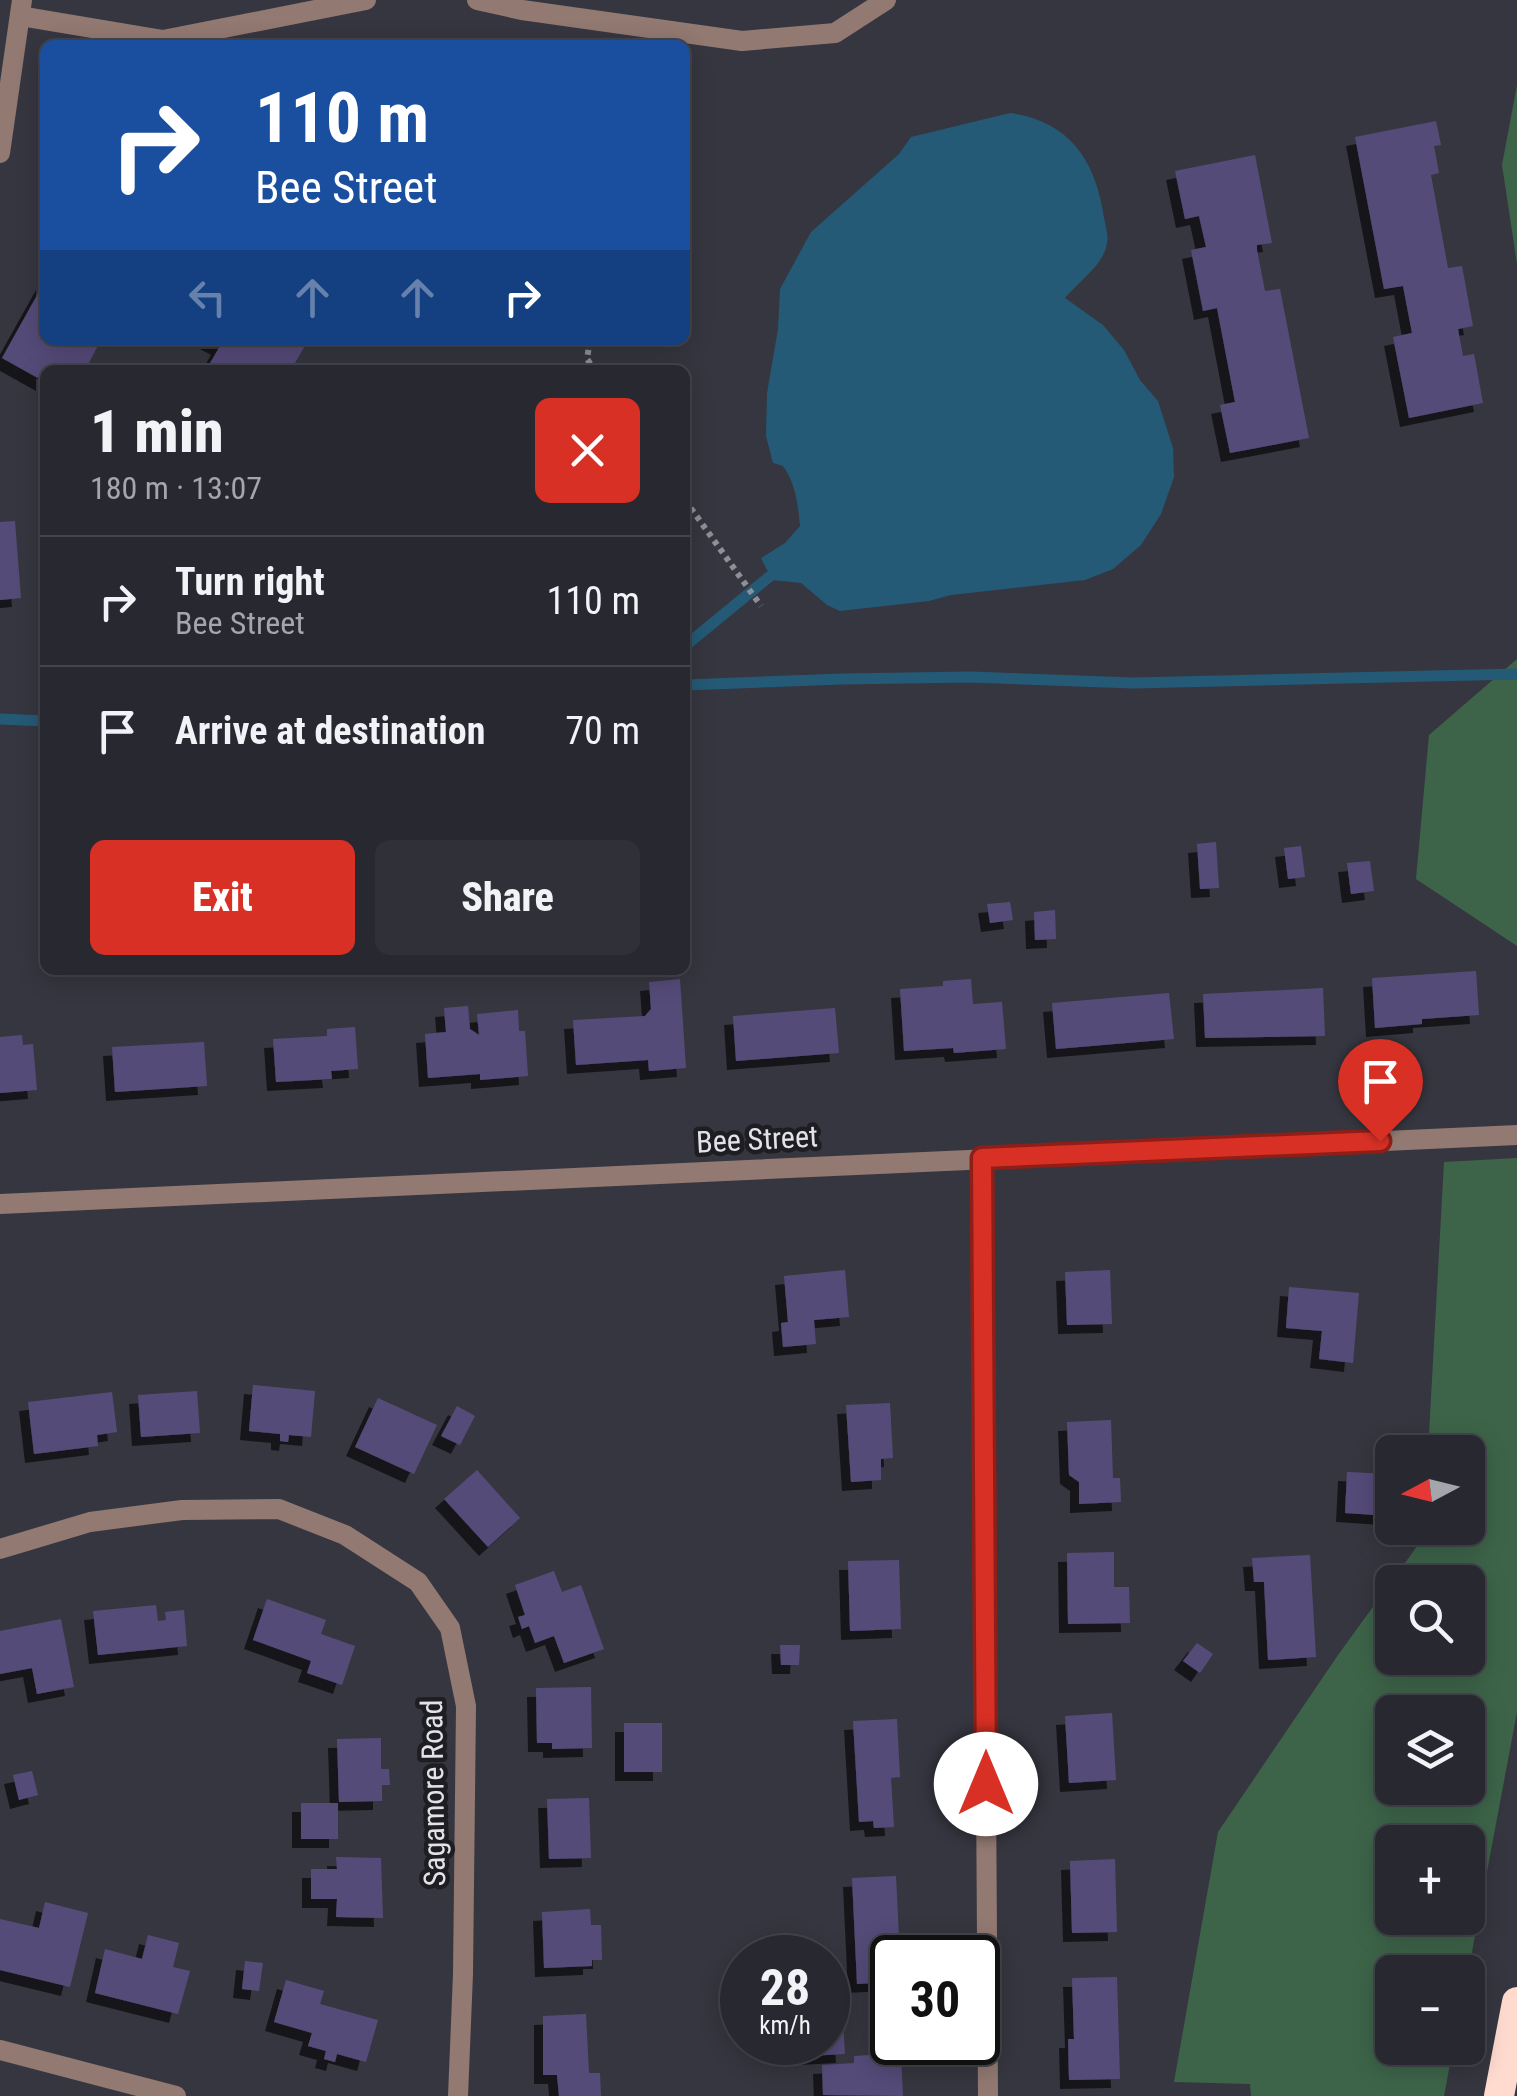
<!DOCTYPE html>
<meta charset="utf-8">
<style>
body{margin:0;font-family:"Roboto Condensed",sans-serif;background:#303038;color:#f1f3f6;height:100vh;display:flex;flex-direction:column;font-size:38px;white-space:nowrap}
*{box-sizing:border-box;margin:0}
p{font-size:32px;color:#a5a6ab}
.icon{flex:none;width:55px;height:55px;fill:none;stroke:currentColor;stroke-width:2;stroke-linecap:round;stroke-linejoin:round}
.map{position:relative;flex:1;overflow:hidden}
.panel{position:absolute;left:40px;top:365px;width:650px;height:610px;display:flex;flex-direction:column;background:#282830;border-radius:15px;box-shadow:0 5px 25px #0003,0 0 0 2px #44444c}
.panel>*{flex:none}
.banner{position:absolute;left:40px;top:40px;width:650px;height:305px;border-radius:15px;box-shadow:0 5px 25px #0003,0 0 0 2px #44444c;background:#1a4fa0;color:#fff;overflow:hidden}
.needle{width:65px;rotate:263deg}
.controls{position:absolute;left:1375px;top:1435px;display:grid;gap:20px}
.controls a{display:grid;place-items:center;width:110px;height:110px;border-radius:15px;background:#282830;box-shadow:0 5px 25px #0003,0 0 0 2px #44444c;font-size:50px}
.speed{position:absolute;left:720px;top:1935px;display:flex;gap:20px;font-size:50px;font-weight:700;text-align:center}
.speed>*{display:grid;place-content:center;width:130px;height:130px;border-radius:50%;background:#282830;box-shadow:0 5px 25px #0003,0 0 0 2px #44444c;line-height:1}
.speed small{font-size:25px;font-weight:400}
.speed .limit{border:5px solid #111;border-radius:15px;background:#fff;color:#111}
.pin{position:absolute;display:grid;place-items:center;width:85px;height:85px;color:#fff;margin:-102px -42px;border-radius:50% 50% 50% 0;rotate:-45deg;box-shadow:0 0 10px #0007}
.pin .icon{rotate:45deg}
.me{position:absolute;width:110px;margin:-55px;rotate:0deg;stroke-linejoin:round;filter:drop-shadow(0 0 8px #0008)}
.turn{display:flex;align-items:center;gap:35px;height:210px;padding:0 50px;font-size:45px}
.turn .icon{width:130px;height:130px;stroke-width:2.5}
.turn b{display:block;font-size:70px;line-height:85px}
.lanes{display:flex;align-items:center;height:95px;padding:0 50px;background:#0003;justify-content:center;gap:50px;direction:ltr}
.lanes .off{opacity:.35}
.round{display:grid;place-items:center;flex:none;width:105px;height:105px;border-radius:15px;background:#303038}
.overview{display:flex;align-items:center;justify-content:space-between;height:170px;padding:0 50px}
h1{font-size:60px;font-weight:800;line-height:75px}
.cta{display:flex;gap:20px;margin-top:auto;padding:20px 50px}
.cta a{flex:1;height:115px;border-radius:15px;background:#d93025;color:#fff;font-size:40px;font-weight:800;line-height:115px;text-align:center}
.cta a+a{background:#303038;color:#f1f3f6}
ul{padding:0;list-style:none}
li{display:flex;align-items:center;gap:30px;height:130px;padding:0 50px;border-top:2px solid #44444c}
li div{flex:1}
li b{display:block;font-size:38px}
li em{font-style:normal}
.map>svg:first-child{display:block}
.green{fill:#3d6449;fill-rule:evenodd}
.water{fill:#245a76}
.lines{fill:none;stroke-linecap:round;stroke-linejoin:round}
.stream{stroke:#245a76;stroke-width:11}
.building{fill:#554c79;filter:url(#shadow)}
.path{stroke:#8f8f97;stroke-width:6;stroke-dasharray:5 5;stroke-linecap:butt}
.minor{stroke:#927972;stroke-width:20}
.tertiary{stroke:#927972;stroke-width:20}
.motorway{stroke:#fedacf;stroke-width:30}
.route-casing{stroke:#8d1f18;stroke-width:25}
.route{stroke:#d93025;stroke-width:18}
.labels{text-anchor:middle;dominant-baseline:central;stroke-width:9;stroke-linejoin:round;paint-order:stroke}
.street-label{font-size:30px;fill:#e2e2e8;stroke:#1e1e22}
</style>
<div class="map">
<svg width="1517" height="2096" viewBox="0 0 1517 2096">
<defs>
<filter id="shadow"><feDropShadow dx="-9" dy="9" stdDeviation="0" flood-color="#0009"/></filter>
</defs>
<rect width="100%" height="100%" fill="#363640"/>
<g class="green">
<path d="M 1517,85 L 1517,264 L 1502,165 Z"/>
<path d="M 1517,659 L 1517,946 L 1416,879 L 1429,735 Z"/>
<path d="M 1517,1158 L 1517,1712 L 1468,1973 L 1392,1972 L 1392,2048 L 1453,2048 L 1444,2096 L 1251,2096 L 1250,2084 L 1174,2082 L 1218,1832 L 1338,1655 L 1423,1538 L 1423,1528 L 1468,1528 L 1468,1452 L 1428,1452 L 1444,1162 ZM 1392,1582 L 1468,1582 L 1468,1658 L 1392,1658 ZM 1392,1712 L 1468,1712 L 1468,1788 L 1392,1788 ZM 1392,1842 L 1468,1842 L 1468,1918 L 1392,1918 Z"/>
</g>
<path class="water" d="M 1010,113 C 1067,121 1094,157 1103,212 C 1104,221 1109,234 1107,243 C 1104,265 1078,282 1065,298 L 1103,325 L 1124,350 L 1140,380 L 1158,401 L 1173,448 L 1174,477 L 1161,514 L 1141,545 L 1113,569 L 1085,580 L 951,595 L 929,601 L 840,611 L 827,605 L 801,583 L 772,580 L 761,558 L 785,543 L 800,526 C 798,505 796,484 783,466 L 773,463 L 766,436 L 767,393 L 778,329 L 780,289 L 811,232 L 899,154 L 911,137 Z"/>
<g class="lines">
<g class="stream">
<path d="M 685,646 L 769,577"/>
<path d="M 685,685 L 842,679 L 970,677 L 1133,683 L 1517,674"/>
<path d="M 0,719 L 45,721"/>
</g>
</g>
<g class="building">
<path d="M 1436,121 L 1441,145 L 1434,146 L 1439,173 L 1431,175 L 1448,268 L 1462,266 L 1473,326 L 1458,329 L 1463,356 L 1474,354 L 1483,403 L 1409,418 L 1393,337 L 1412,333 L 1403,286 L 1384,289 L 1355,137 Z"/>
<path d="M 1255,155 L 1272,243 L 1257,245 L 1257,250 L 1265,291 L 1280,289 L 1309,438 L 1230,453 L 1220,405 L 1235,402 L 1217,308 L 1203,311 L 1191,250 L 1206,247 L 1199,216 L 1185,219 L 1175,171 Z"/>
<path d="M 45,281 L 45,340 L 101,340 L 85,370 L 45,370 L 45,382 L 2,358 Z"/>
<path d="M 209,340 L 304,340 L 307,342 L 291,370 L 206,370 L 220,346 Z"/>
<path d="M 15,521 L 21,598 L 0,600 L 0,522 Z"/>
<path d="M 1216,842 L 1219,888 L 1200,889 L 1197,844 Z"/>
<path d="M 1301,846 L 1305,877 L 1288,879 L 1284,848 Z"/>
<path d="M 1370,861 L 1374,891 L 1351,894 L 1347,863 Z"/>
<path d="M 1010,902 L 1013,920 L 990,923 L 987,904 Z"/>
<path d="M 1055,910 L 1056,939 L 1035,940 L 1034,912 Z"/>
<path d="M 1476,971 L 1479,1015 L 1422,1019 L 1422,1024 L 1375,1028 L 1372,978 Z"/>
<path d="M 680,979 L 686,1068 L 649,1071 L 648,1060 L 576,1065 L 573,1020 L 645,1016 L 651,1009 L 649,982 Z"/>
<path d="M 971,979 L 973,1004 L 1002,1002 L 1006,1049 L 954,1053 L 953,1048 L 904,1051 L 900,989 L 943,986 L 943,981 Z"/>
<path d="M 1323,988 L 1325,1036 L 1205,1038 L 1203,994 Z"/>
<path d="M 1169,993 L 1174,1039 L 1056,1049 L 1052,1003 Z"/>
<path d="M 468,1006 L 470,1029 L 479,1035 L 477,1014 L 518,1010 L 519,1031 L 525,1031 L 528,1076 L 480,1080 L 480,1074 L 428,1078 L 425,1034 L 446,1032 L 444,1008 Z"/>
<path d="M 835,1008 L 839,1053 L 736,1061 L 733,1016 Z"/>
<path d="M 355,1027 L 358,1069 L 331,1071 L 332,1079 L 276,1082 L 273,1039 L 327,1036 L 327,1029 Z"/>
<path d="M 22,1035 L 23,1045 L 33,1044 L 37,1090 L 0,1093 L 0,1037 Z"/>
<path d="M 204,1042 L 207,1086 L 115,1092 L 112,1047 Z"/>
<path d="M 845,1270 L 849,1317 L 814,1320 L 816,1344 L 783,1347 L 781,1323 L 788,1322 L 784,1276 Z"/>
<path d="M 1110,1270 L 1112,1324 L 1067,1325 L 1065,1272 Z"/>
<path d="M 1289,1287 L 1359,1293 L 1353,1363 L 1319,1359 L 1322,1331 L 1286,1328 Z"/>
<path d="M 253,1385 L 315,1391 L 311,1437 L 289,1435 L 288,1442 L 280,1441 L 280,1434 L 249,1431 Z"/>
<path d="M 197,1391 L 200,1433 L 141,1437 L 138,1395 Z"/>
<path d="M 112,1392 L 117,1432 L 97,1435 L 98,1446 L 34,1454 L 28,1402 Z"/>
<path d="M 378,1398 L 437,1425 L 414,1474 L 355,1447 Z"/>
<path d="M 890,1403 L 893,1458 L 881,1459 L 881,1480 L 851,1482 L 846,1405 Z"/>
<path d="M 457,1406 L 475,1416 L 460,1445 L 441,1436 Z"/>
<path d="M 1111,1420 L 1113,1478 L 1120,1478 L 1121,1502 L 1079,1504 L 1079,1482 L 1069,1475 L 1067,1422 Z"/>
<path d="M 477,1470 L 520,1518 L 488,1547 L 444,1499 Z"/>
<path d="M 1347,1472 L 1392,1474 L 1390,1516 L 1345,1513 Z"/>
<path d="M 1114,1552 L 1114,1587 L 1129,1587 L 1130,1623 L 1068,1624 L 1067,1553 Z"/>
<path d="M 1310,1555 L 1316,1657 L 1268,1660 L 1264,1582 L 1254,1582 L 1252,1558 Z"/>
<path d="M 899,1560 L 901,1629 L 850,1631 L 848,1561 Z"/>
<path d="M 554,1571 L 562,1592 L 581,1585 L 604,1649 L 564,1663 L 554,1636 L 535,1643 L 529,1626 L 522,1629 L 518,1617 L 525,1615 L 515,1585 Z"/>
<path d="M 267,1599 L 326,1620 L 321,1634 L 355,1646 L 342,1685 L 307,1673 L 311,1661 L 253,1640 Z"/>
<path d="M 156,1605 L 158,1621 L 166,1620 L 165,1612 L 184,1610 L 187,1646 L 98,1655 L 93,1611 Z"/>
<path d="M 61,1619 L 74,1687 L 37,1694 L 32,1668 L 0,1674 L 0,1631 Z"/>
<path d="M 1197,1643 L 1213,1654 L 1200,1673 L 1183,1661 Z"/>
<path d="M 780,1645 L 800,1645 L 799,1665 L 781,1665 Z"/>
<path d="M 591,1687 L 592,1748 L 552,1749 L 552,1743 L 537,1743 L 536,1688 Z"/>
<path d="M 1112,1713 L 1116,1780 L 1069,1783 L 1065,1716 Z"/>
<path d="M 897,1719 L 900,1777 L 891,1778 L 894,1827 L 874,1828 L 873,1821 L 859,1822 L 853,1721 Z"/>
<rect x="624" y="1723" width="38" height="49"/>
<path d="M 381,1738 L 381,1769 L 389,1769 L 390,1785 L 382,1785 L 382,1801 L 339,1802 L 337,1739 Z"/>
<path d="M 32,1771 L 38,1795 L 19,1800 L 13,1775 Z"/>
<path d="M 589,1798 L 591,1858 L 549,1859 L 547,1799 Z"/>
<rect x="301" y="1803" width="37" height="36"/>
<path d="M 336,1857 L 381,1858 L 383,1918 L 336,1917 L 337,1899 L 311,1899 L 311,1869 L 337,1869 Z"/>
<path d="M 1115,1859 L 1117,1932 L 1072,1933 L 1070,1861 Z"/>
<path d="M 896,1876 L 900,1958 L 892,1958 L 892,1982 L 857,1984 L 852,1878 Z"/>
<path d="M 45,1902 L 88,1913 L 70,1987 L 0,1970 L 0,1919 L 39,1928 Z"/>
<path d="M 590,1909 L 591,1925 L 601,1925 L 602,1960 L 592,1960 L 592,1966 L 544,1968 L 542,1912 Z"/>
<path d="M 148,1935 L 179,1943 L 173,1967 L 190,1971 L 178,2014 L 95,1993 L 105,1949 L 142,1959 Z"/>
<path d="M 245,1961 L 263,1963 L 259,1991 L 242,1989 Z"/>
<path d="M 1117,1977 L 1120,2079 L 1069,2080 L 1068,2039 L 1074,2039 L 1072,1978 Z"/>
<path d="M 286,1980 L 324,1991 L 320,2004 L 378,2020 L 366,2062 L 337,2054 L 335,2062 L 324,2059 L 326,2051 L 308,2046 L 312,2033 L 274,2022 Z"/>
<path d="M 842,2008 L 845,2054 L 791,2057 L 790,2042 L 828,2042 L 828,2009 Z"/>
<path d="M 586,2014 L 589,2073 L 600,2073 L 601,2096 L 559,2096 L 557,2075 L 543,2075 L 543,2016 Z"/>
<path d="M 901,2053 L 903,2096 L 823,2095 L 822,2065 L 854,2063 L 854,2056 Z"/>
</g>
<g class="lines">
<g class="path">
<path d="M 590,340 L 587,359 L 595,370"/>
<path d="M 685,500 L 761,606"/>
</g>
<g class="minor">
<path d="M 477,0 L 522,10 L 742,41 L 835,33 L 886,0"/>
<path d="M 20,16 L 163,40 L 366,0"/>
<path d="M 0,153 L 22,0"/>
<path d="M 982,1158 L 988,2096"/>
<path d="M 0,1549 L 90,1522 L 182,1510 L 279,1509 L 345,1535 L 418,1582 L 450,1628 L 466,1706 L 463,1974 L 458,2096"/>
<path d="M 0,2050 L 176,2096"/>
</g>
<path class="tertiary" d="M 0,1204 L 1517,1135"/>
<path class="motorway" d="M 1499,2096 L 1517,2002"/>
</g>
<g class="lines">
<defs>
<path id="route" d="M 986,1784 L 982,1158 L 1380,1141"/>
</defs>
<use href="#route" class="route-casing"/>
<use href="#route" class="route"/>
</g>
<g class="labels">
<g class="street-label">
<text transform="translate(757 1139) rotate(-3)">Bee Street</text>
<text transform="translate(433 1793) rotate(-91)">Sagamore Road</text>
</g>
</g>
</svg>
<div class="controls">
<a><svg class="needle" viewBox="-14 -14 28 28"><path d="M0-13l5 13h-10z" fill="#e53935"/><path d="M0 13l5-13h-10z" fill="#a5a6ab"/></svg></a>
<a><svg class="icon" aria-label="search" viewBox="0 0 24 24"><circle cx="10" cy="10" r="6"/><path d="M15 15l6 6"/></svg></a>
<a><svg class="icon" aria-label="layers" viewBox="0 0 24 24"><path d="M12 4l9 5-9 5-9-5zM3 14l9 5 9-5"/></svg></a>
<a>+</a>
<a>−</a>
</div>
<div class="speed"><div>28<small>km/h</small></div><div class="limit">30</div></div>
<div class="pin" style="left:1380px;top:1141px;background:#d93025"><svg class="icon" aria-label="arrive" viewBox="0 0 24 24"><path d="M6 21V4h12l-3 4 3 4H6"/></svg></div>
<svg class="me" style="left:986px;top:1784px" viewBox="-20 -20 40 40"><circle r="19" fill="#fff"/><path d="M0-13L10 11 0 6-10 11z" fill="#d93025"/></svg>
<div class="banner">
<div class="turn"><svg class="icon" aria-label="right" viewBox="0 0 24 24"><path d="M7 20v-9h11M14 6l5 5-5 5"/></svg><div><b>110 m</b>Bee Street</div></div>
<div class="lanes"><svg class="icon off" aria-label="left" viewBox="0 0 24 24"><path d="M17 20v-9H6M10 6l-5 5 5 5"/></svg><svg class="icon off" aria-label="ahead" viewBox="0 0 24 24"><path d="M12 20V5M6 11l6-6 6 6"/></svg><svg class="icon off" aria-label="ahead" viewBox="0 0 24 24"><path d="M12 20V5M6 11l6-6 6 6"/></svg><svg class="icon" aria-label="right" viewBox="0 0 24 24"><path d="M7 20v-9h11M14 6l5 5-5 5"/></svg></div>
</div>
<section class="panel">
<div class="overview"><div><h1>1 min</h1><p>180 m · 13:07</p></div><a class="round" style="background:#d93025;color:#fff"><svg class="icon" aria-label="close" viewBox="0 0 24 24"><path d="M6 6l12 12M18 6L6 18"/></svg></a></div>
<ul>
<li><svg class="icon" aria-label="right" viewBox="0 0 24 24"><path d="M7 20v-9h11M14 6l5 5-5 5"/></svg><div><b>Turn right</b><p>Bee Street</p></div><em>110 m</em></li>
<li><svg class="icon" aria-label="arrive" viewBox="0 0 24 24"><path d="M6 21V4h12l-3 4 3 4H6"/></svg><div><b>Arrive at destination</b></div><em>70 m</em></li>
</ul>
<div class="cta"><a>Exit</a><a>Share</a></div>
</section>
</div>
